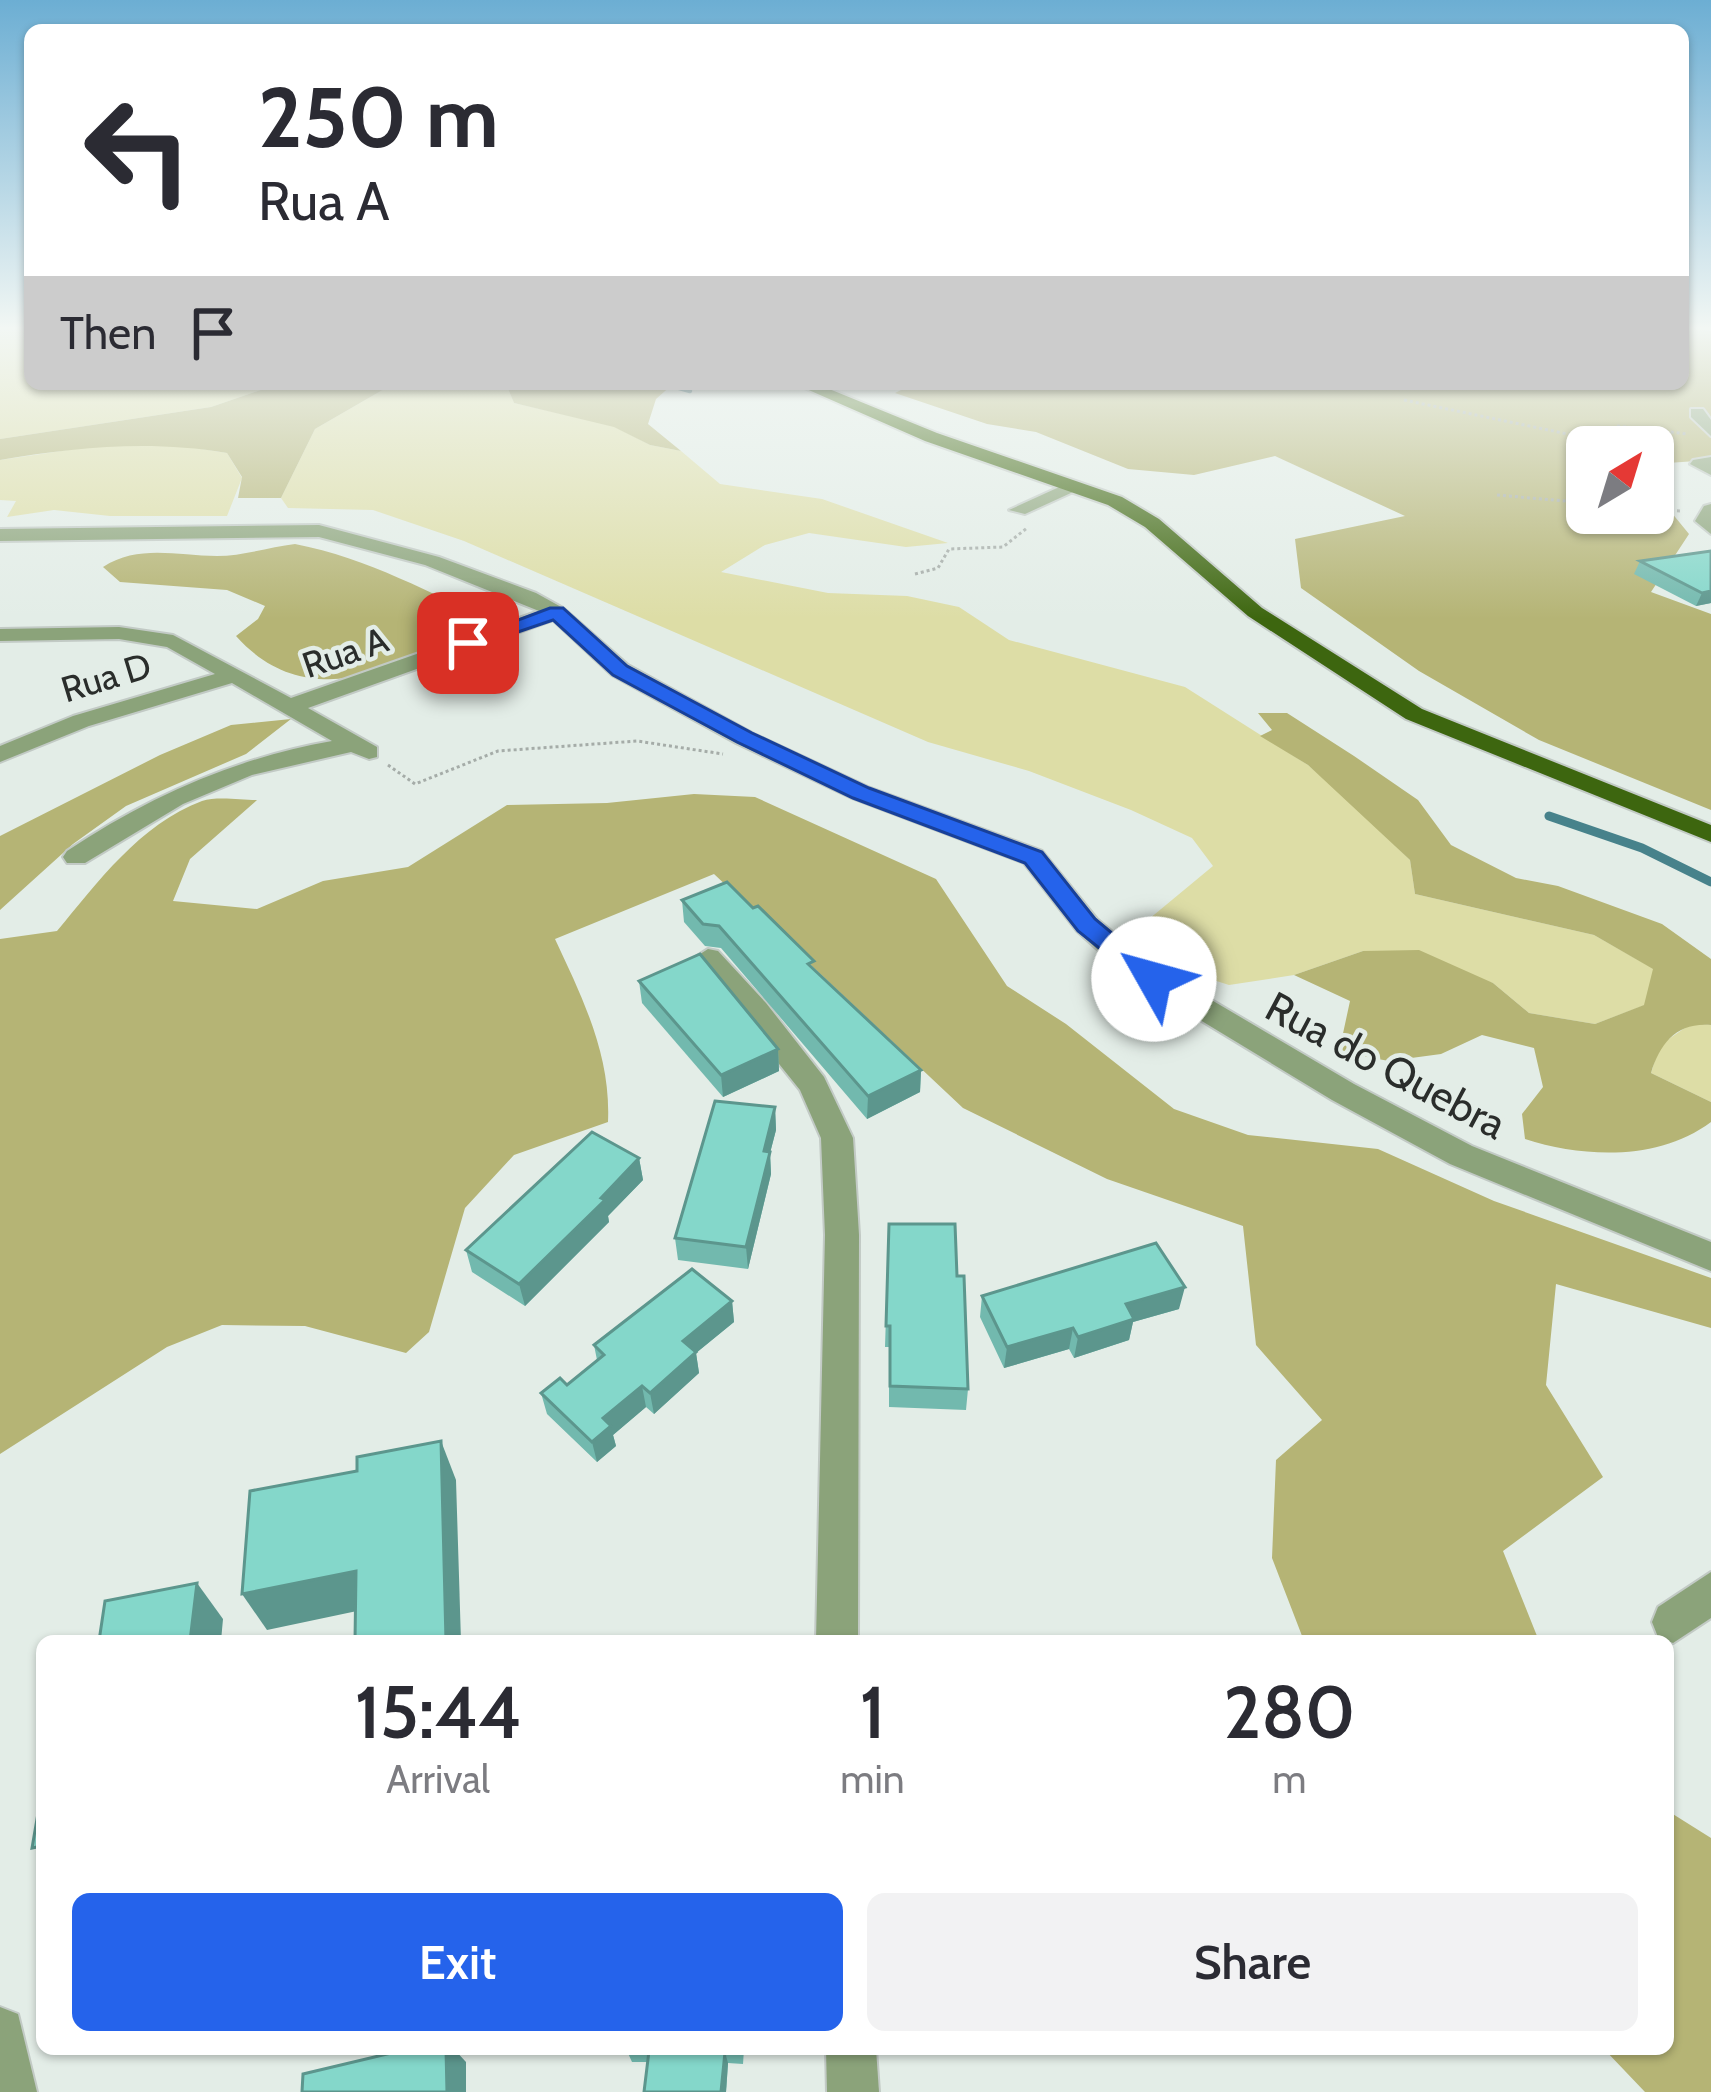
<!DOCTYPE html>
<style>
body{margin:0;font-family:Cabin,sans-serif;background:#f2f2f3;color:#2b2b33;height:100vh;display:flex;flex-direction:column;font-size:45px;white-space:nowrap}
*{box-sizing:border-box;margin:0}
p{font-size:39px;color:#7c7c81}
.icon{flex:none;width:66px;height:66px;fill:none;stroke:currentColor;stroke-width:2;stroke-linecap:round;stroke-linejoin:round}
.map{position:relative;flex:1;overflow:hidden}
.details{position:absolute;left:36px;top:1635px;width:1638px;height:420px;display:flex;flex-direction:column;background:#fff;border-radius:18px;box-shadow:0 3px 9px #0004}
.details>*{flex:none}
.top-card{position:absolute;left:24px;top:24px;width:1665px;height:366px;border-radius:18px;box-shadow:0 3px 9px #0004;background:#fff;color:#2b2b33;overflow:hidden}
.needle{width:78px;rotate:38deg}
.buttons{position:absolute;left:1566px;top:426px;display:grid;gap:24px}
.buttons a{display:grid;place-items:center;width:108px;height:108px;border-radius:18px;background:#fff;box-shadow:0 3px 9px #0004;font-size:60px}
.pin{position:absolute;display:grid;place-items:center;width:102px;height:102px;color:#fff;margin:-51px;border-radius:24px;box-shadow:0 6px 18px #0006}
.me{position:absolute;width:132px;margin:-66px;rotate:308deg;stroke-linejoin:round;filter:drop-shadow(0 0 9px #0008)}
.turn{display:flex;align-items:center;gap:42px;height:252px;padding:0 36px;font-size:54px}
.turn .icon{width:156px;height:156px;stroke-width:2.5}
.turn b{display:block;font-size:84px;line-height:102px}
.then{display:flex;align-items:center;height:114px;padding:0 36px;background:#0003;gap:24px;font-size:45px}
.eta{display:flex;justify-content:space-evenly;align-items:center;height:204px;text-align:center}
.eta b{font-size:72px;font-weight:600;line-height:84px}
.primary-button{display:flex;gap:24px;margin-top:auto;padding:24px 36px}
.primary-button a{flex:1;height:138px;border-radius:18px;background:#2563eb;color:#fff;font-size:48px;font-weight:600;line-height:138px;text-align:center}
.primary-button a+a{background:#f2f2f3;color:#2b2b33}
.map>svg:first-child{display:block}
.green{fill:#dddda6}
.forest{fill:#b5b475}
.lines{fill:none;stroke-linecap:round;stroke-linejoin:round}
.stream-far1{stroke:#47828b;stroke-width:4.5}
.stream{stroke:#47828b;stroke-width:9}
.minor-casing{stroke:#c2cac5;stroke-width:4}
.major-casing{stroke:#c2cac5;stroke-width:4}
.path{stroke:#a5aca8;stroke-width:3;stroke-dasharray:3 3;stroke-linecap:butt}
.minor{fill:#8ba37a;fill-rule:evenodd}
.major{fill:#3d660f;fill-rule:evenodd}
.wall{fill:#72b9ae}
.shaded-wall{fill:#5c968d}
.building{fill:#84d7ca;stroke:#5c968d;stroke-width:3}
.route{fill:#2563eb;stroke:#184099;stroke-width:3}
.labels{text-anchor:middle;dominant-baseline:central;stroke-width:9;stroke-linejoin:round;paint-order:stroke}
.far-street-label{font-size:36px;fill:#2a2d2b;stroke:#e3ede7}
.street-label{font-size:42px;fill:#2a2d2b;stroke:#e3ede7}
</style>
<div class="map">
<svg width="1711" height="2092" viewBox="0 0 1711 2092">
<rect width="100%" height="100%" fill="#e3ede7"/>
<g class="green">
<path d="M 0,326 L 30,326 L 30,384 L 278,384 L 211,407 L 0,439 Z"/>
<path d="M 405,384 L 506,384 L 514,403 L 614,426 L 650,445 L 681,451 L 720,484 L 822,499 L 948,543 L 906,547 L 809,533 L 765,545 L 721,572 L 828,593 L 907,596 L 959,607 L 1009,640 L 1185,687 L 1308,765 L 1347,799 L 1410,860 L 1415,894 L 1594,935 L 1654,969 L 1645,1005 L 1595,1024 L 1529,1013 L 1493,983 L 1363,951 L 1294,975 L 1229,985 L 1179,969 L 1149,919 L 1213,866 L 1192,838 L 1131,810 L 1029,771 L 928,742 L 464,541 L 373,510 L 288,508 L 281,498 L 315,429 L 386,388 Z"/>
<path d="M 171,444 L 227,453 L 242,478 L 227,516 L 110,516 L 54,510 L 7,517 L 16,501 L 0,500 L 0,460 L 95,446 Z"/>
<path d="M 1692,1023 L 1711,1025 L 1711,1102 L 1651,1073 L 1660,1045 Z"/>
</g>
<g class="forest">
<path d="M 1683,326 L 1711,331 L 1711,460 L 1653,464 L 1653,447 L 1587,447 L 1587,513 L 1653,513 L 1653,490 L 1689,534 L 1651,592 L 1711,614 L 1711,810 L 1539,740 L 1419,671 L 1301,588 L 1295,539 L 1405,516 L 1275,456 L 1194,475 L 1128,469 L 1036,432 L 987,424 L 895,393 L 913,384 L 1683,384 Z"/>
<path d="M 278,384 L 405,384 L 386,388 L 315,429 L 281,498 L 238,498 L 242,477 L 227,453 C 150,440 77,447 0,460 L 0,439 L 211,407 Z"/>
<path d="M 506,384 L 673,384 L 656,399 L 648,424 L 681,451 L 650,445 L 614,427 L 514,403 Z"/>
<path d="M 295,544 C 369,558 430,594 498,623 C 412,659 313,722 236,636 L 258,619 L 265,606 L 227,590 L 120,582 L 103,567 C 139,544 177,556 217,556 C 242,556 270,547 295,544 Z"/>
<path d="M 1258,713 L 1287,713 L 1354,756 L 1418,800 L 1451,845 L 1516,878 L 1558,886 L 1662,924 L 1711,959 L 1711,1025 C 1677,1022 1660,1043 1651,1073 L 1711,1102 L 1711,1122 C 1659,1161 1584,1158 1525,1139 L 1522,1114 L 1543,1087 L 1534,1048 L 1482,1035 L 1441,1054 L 1389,1061 L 1339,1052 L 1350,1001 L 1294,975 L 1363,951 L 1419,950 L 1493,983 L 1529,1013 L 1595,1024 L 1644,1005 L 1653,969 L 1594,935 L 1415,894 L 1410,860 L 1308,765 L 1260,736 L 1272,730 Z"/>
<path d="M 291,719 L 246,754 L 126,806 L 73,844 L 0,910 L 0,836 L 160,755 L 231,725 Z"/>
<path d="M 694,794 L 755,797 L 936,879 L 1007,986 L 1066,1024 L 1174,1109 L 1248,1135 L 1378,1149 L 1494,1201 L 1711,1278 L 1711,1328 L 1556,1284 L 1546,1385 L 1603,1477 L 1503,1551 L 1539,1641 L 1304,1641 L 1272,1558 L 1276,1460 L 1322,1420 L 1256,1345 L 1243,1226 L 1107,1179 L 963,1108 L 714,874 L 555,939 C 583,999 611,1055 608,1122 L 514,1155 L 465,1208 L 429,1332 L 406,1353 L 305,1326 L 222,1325 L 167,1347 L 0,1454 L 0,939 L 57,931 C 97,883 140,824 202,801 C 217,796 241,800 257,800 L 190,859 L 173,901 L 257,909 L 323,881 L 408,867 L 507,805 L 607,803 Z"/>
<path d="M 1668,1811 L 1711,1838 L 1711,2092 L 1645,2092 L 1604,2049 L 1668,2049 Z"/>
</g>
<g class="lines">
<path class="stream-far1" d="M 665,384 L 690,391"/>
<path class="stream" d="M 1549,816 L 1642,848 L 1711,882"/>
<defs>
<g id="minor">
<path d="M 1691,409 L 1703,409 L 1711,420 L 1711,436 L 1691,417 Z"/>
<path d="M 1711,457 L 1711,475 L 1690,464 L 1693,460 Z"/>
<path d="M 1068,483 L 1084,487 L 1025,514 L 1009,510 Z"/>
<path d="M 1711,504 L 1711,534 L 1695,521 L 1704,506 Z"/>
<path d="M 319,525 L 439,557 L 536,593 L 563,608 L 628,665 L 752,733 L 870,788 L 1042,851 L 1097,919 L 1127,944 L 1164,972 L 1354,1084 L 1472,1146 L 1711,1242 L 1711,1271 L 1450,1164 L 1332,1100 L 1144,986 L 1107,958 L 1077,931 L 1024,863 L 852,798 L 736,743 L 612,675 L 553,620 L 308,708 L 377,747 L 377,757 L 369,759 L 351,752 L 252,775 L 183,804 L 85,863 L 67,863 L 63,857 L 67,851 C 148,797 235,758 332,741 L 232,683 L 89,726 L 0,762 L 0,746 L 73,716 L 215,674 L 167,647 L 119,639 L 0,641 L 0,629 L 119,627 L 173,635 L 291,698 L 539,611 L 425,565 L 319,537 L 0,541 L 0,529 Z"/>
<path d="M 708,949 L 718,951 L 766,1003 L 824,1077 L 853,1138 L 859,1235 L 858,1641 L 816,1641 L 825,1235 L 821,1138 L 800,1090 L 694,958 Z"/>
<path d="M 1711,1572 L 1711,1618 L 1673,1643 L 1658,1637 L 1652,1622 L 1658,1607 Z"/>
<path d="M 0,2007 L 18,2014 L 37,2092 L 0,2092 Z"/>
<path d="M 826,2049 L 876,2049 L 879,2092 L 827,2092 Z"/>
</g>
<path id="major" d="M 795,384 L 817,384 L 937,433 L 1122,497 L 1159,519 L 1262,608 L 1422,709 L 1711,825 L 1711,842 L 1406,719 L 1248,616 L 1145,527 L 1108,505 L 925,441 Z"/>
</defs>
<use href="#minor" class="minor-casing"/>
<use href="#major" class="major-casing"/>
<g class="path">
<path d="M 1404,400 L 1630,447"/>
<path d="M 1617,426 L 1688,434"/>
<path d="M 1653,453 L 1676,460"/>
<path d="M 1497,495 L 1587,503"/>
<path d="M 1653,510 L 1682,511"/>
<path d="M 915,574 L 938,568 L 949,549 L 1003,547 L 1027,528"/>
<path d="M 388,765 L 415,784 L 498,751 L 637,741 L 723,754"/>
</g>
<use href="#minor" class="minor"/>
<use href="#major" class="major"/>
</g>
<g class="wall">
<path d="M 1711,551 L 1711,603 L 1696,606 L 1634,574 L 1640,561 Z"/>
<path d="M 682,900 L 814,970 L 921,1070 L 920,1092 L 867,1119 L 721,948 L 705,946 L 684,922 Z"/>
<path d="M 639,981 L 778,1049 L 779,1071 L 723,1097 L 642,1003 Z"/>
<path d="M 775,1107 L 776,1130 L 770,1153 L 771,1174 L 748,1269 L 678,1260 L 675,1238 Z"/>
<path d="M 639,1158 L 643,1180 L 608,1216 L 609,1222 L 525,1306 L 472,1272 L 466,1250 Z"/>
<path d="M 889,1224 L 957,1276 L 968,1389 L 966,1410 L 889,1407 L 889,1347 L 885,1347 Z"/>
<path d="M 982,1296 L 1179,1309 L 1133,1322 L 1129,1340 L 1074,1358 L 1069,1349 L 1004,1368 L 980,1317 Z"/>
<path d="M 732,1301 L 734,1322 L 696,1353 L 699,1373 L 654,1414 L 646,1407 L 613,1435 L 616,1446 L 597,1462 L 547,1414 L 541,1393 L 567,1385 L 597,1360 L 594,1345 Z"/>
<path d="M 744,2049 L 743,2064 L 728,2063 L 726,2092 L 644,2092 L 647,2062 L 632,2062 L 627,2051 Z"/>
</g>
<g class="shaded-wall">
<path d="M 1711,591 L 1711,603 L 1696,606 L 1702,593 Z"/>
<path d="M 778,1049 L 779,1071 L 723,1097 L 721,1075 Z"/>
<path d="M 921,1070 L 920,1092 L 867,1119 L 868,1096 Z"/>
<path d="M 775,1107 L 776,1130 L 770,1153 L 771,1174 L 748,1269 L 746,1247 L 764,1151 Z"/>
<path d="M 639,1158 L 643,1180 L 608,1216 L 609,1222 L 525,1306 L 519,1284 Z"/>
<path d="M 1185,1287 L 1179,1309 L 1133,1322 L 1129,1340 L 1074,1358 L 1078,1337 L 1126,1304 Z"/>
<path d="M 732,1301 L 734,1322 L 696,1353 L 699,1373 L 654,1414 L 650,1393 L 683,1341 Z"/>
<path d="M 1073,1328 L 1069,1349 L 1004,1368 L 1007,1347 Z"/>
<path d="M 642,1386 L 646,1407 L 613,1435 L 616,1446 L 597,1462 L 592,1442 L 603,1418 Z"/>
<path d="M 441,1441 L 456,1480 L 461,1641 L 446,1641 Z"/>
<path d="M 356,1571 L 376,1607 L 267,1630 L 242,1594 Z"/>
<path d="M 197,1583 L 223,1619 L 221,1641 L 190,1641 Z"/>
<path d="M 446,2049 L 454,2049 L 466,2062 L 466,2092 L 447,2092 Z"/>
<path d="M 725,2052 L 728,2063 L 726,2092 L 721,2092 Z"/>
</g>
<g class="building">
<path d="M 1711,551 L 1711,591 L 1702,593 L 1640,561 Z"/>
<path d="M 727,882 L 753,908 L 758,906 L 814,961 L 808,964 L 921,1070 L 868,1096 L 719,926 L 703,924 L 682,900 Z"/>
<path d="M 700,954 L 778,1049 L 721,1075 L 639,981 Z"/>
<path d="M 715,1101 L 775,1107 L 764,1151 L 770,1152 L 746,1247 L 675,1238 Z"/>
<path d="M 592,1132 L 639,1158 L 601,1198 L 605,1200 L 519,1284 L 466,1250 Z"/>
<path d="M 889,1224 L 955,1224 L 957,1276 L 964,1276 L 968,1389 L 890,1386 L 890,1326 L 886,1326 Z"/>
<path d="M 1156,1243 L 1185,1287 L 1126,1304 L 1134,1319 L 1078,1337 L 1073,1328 L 1007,1347 L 982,1296 Z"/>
<path d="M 692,1269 L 732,1301 L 683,1341 L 696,1352 L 650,1393 L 642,1386 L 603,1418 L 611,1426 L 592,1442 L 541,1393 L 560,1378 L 567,1385 L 604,1355 L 594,1345 Z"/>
<path d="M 441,1441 L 446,1641 L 355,1641 L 356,1571 L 242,1594 L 250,1491 L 357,1471 L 357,1457 Z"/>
<path d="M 197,1583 L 190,1641 L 99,1641 L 105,1601 Z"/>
<path d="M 42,1790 L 42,1846 L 32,1848 Z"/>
<path d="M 408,2049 L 446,2049 L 447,2092 L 302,2092 L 303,2074 Z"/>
<path d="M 627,2049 L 741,2049 L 740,2053 L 725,2052 L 721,2092 L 644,2092 L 649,2051 L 627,2051 Z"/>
</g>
<linearGradient id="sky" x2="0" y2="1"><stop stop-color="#6caed3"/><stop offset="0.53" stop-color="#f2f7f4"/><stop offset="1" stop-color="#f2f7f4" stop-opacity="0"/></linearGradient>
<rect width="1711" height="619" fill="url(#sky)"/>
<path class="route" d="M 550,608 L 563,608 L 627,666 L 752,733 L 869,788 L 1042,852 L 1095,919 L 1167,979 L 1154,988 L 1145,985 L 1078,931 L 1025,863 L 853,798 L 737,742 L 613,675 L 553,620 L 468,649 L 458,643 Z"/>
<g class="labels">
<g class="far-street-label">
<text transform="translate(345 652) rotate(-19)">Rua A</text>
<text transform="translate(106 677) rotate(-17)">Rua D</text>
</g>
<g class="street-label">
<text transform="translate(1386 1065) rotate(28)">Rua do Quebra</text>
</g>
</g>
</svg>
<div class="buttons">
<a><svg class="needle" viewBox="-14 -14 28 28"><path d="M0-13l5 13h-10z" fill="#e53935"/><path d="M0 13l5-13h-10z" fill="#7c7c81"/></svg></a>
</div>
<div class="pin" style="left:468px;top:643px;background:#d93025"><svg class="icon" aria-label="arrive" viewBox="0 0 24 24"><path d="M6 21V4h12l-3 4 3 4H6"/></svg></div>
<svg class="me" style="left:1154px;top:979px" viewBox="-20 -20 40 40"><circle r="19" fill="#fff"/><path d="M0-13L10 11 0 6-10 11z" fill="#2563eb"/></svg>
<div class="top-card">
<div class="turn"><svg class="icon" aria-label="left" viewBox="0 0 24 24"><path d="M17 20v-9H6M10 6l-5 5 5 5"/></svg><div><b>250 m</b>Rua A</div></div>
<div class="then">Then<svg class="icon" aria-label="arrive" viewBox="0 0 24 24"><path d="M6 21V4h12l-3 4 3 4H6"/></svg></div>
</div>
<section class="details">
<div class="eta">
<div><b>15:44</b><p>Arrival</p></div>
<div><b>1</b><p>min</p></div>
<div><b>280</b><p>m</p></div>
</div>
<div class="primary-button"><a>Exit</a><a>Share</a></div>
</section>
</div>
